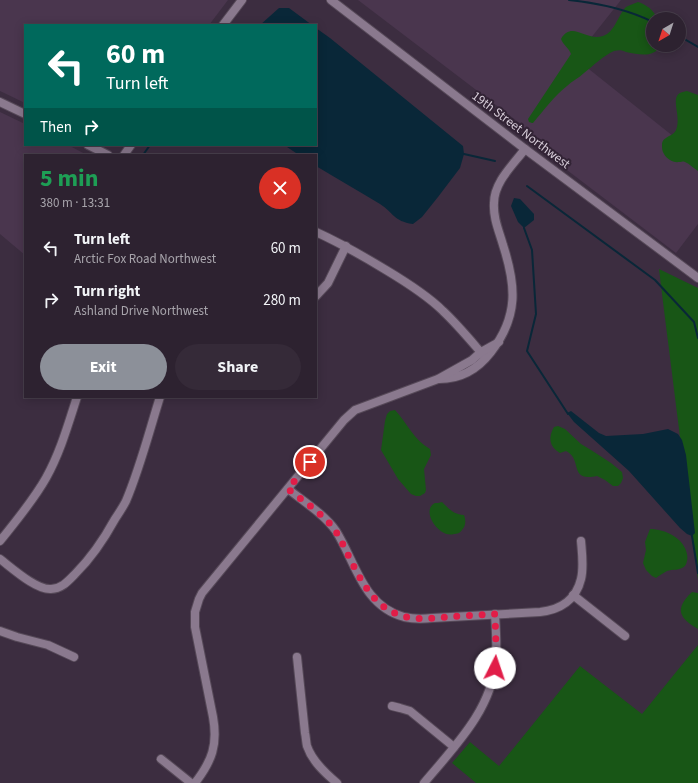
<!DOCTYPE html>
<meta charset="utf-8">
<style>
body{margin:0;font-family:"Source Sans 3",sans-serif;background:#352a38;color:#f1f3f6;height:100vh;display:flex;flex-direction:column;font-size:15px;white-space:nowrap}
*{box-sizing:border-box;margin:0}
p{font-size:13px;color:#a7a4ab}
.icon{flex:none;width:22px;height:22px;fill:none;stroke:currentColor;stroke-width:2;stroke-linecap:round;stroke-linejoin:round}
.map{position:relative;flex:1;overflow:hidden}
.sheet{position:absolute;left:24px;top:154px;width:293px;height:244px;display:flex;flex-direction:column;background:#2d2230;border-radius:0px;box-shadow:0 2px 10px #0003,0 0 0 1px #483f4c}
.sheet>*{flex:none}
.guide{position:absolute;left:24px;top:24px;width:293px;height:122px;border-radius:0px;box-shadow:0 2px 10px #0003,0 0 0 1px #483f4c;background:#00695c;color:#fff;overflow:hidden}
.needle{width:26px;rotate:219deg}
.buttons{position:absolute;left:646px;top:12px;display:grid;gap:8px}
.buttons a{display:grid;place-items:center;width:40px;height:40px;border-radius:50%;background:#2d2230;box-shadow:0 2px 10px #0003,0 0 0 1px #483f4c;font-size:20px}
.pin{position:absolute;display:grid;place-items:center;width:34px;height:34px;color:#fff;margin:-17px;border:2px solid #fff;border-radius:50%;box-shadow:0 1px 4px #0007}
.me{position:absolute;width:44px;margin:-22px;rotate:4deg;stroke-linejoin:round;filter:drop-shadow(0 0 3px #0008)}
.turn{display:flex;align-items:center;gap:14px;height:84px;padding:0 16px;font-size:18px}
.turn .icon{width:52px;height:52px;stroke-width:2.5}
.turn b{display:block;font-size:28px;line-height:34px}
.then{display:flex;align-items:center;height:38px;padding:0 16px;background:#0003;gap:8px;font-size:15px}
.round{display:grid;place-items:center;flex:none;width:42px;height:42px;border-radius:21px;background:#352a38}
.overview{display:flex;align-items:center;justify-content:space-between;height:68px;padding:0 16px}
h1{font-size:24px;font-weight:700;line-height:30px;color:#1e9e55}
.cta{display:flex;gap:8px;margin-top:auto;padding:8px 16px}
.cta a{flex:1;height:46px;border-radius:24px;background:#8c9099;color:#fff;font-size:16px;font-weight:700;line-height:46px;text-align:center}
.cta a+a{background:#352a38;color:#f1f3f6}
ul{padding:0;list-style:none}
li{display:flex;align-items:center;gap:12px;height:52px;padding:0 16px}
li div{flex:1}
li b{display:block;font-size:15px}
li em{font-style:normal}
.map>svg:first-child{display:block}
.built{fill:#4a364e}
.green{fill:#185616}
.water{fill:#092738}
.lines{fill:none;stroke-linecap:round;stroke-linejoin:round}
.stream{stroke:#092738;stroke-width:2}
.minor-casing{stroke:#564958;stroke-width:10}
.minor{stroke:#8a798e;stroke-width:8}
.route{stroke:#e11d48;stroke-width:7;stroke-dasharray:0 12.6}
.labels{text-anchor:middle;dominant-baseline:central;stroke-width:4;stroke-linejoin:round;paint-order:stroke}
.street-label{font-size:13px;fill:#d8ceda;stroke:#322335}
</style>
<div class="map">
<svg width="698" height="783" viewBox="0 0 698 783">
<rect width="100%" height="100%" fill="#3c2d40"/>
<g class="built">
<path d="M 0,0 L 228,0 L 209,25 L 25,25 L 25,103 L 0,91 Z"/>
<path d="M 358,0 L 621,0 L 575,58 L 698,156 L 698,224 L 676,253 L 538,148 L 533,138 L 522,125 Z"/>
<path d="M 0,112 L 25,124 L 25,145 L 68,145 L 87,155 L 25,155 L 25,255 L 0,234 Z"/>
</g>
<g class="green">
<path d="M 638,2 C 644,4 651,8 654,13 C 656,15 656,17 658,19 L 653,19 L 653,45 L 663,45 C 652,58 641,55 626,52 C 622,50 619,50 614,51 C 603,56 594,65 584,73 C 579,78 572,81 567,86 C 554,96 544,110 533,123 L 532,123 L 529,122 L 528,119 L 530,116 L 571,54 C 569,48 563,45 561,39 C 572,20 586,42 603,36 C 615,32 618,15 626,7 C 629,5 634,4 638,2 Z"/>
<path d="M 687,91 L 698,95 L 698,171 C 693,168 690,164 685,162 C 682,161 683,162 679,162 C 673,163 667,159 664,154 C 662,151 662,148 662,145 C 662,136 673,137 676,130 C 681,119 673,103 677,96 C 679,92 683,92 687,91 Z"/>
<path d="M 659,269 L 698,288 L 698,580 L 663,302 Z"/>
<path d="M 395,410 C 407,423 414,440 430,449 L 431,455 L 424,469 L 426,490 L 425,493 L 420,496 L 416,496 L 411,494 L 398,479 L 381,450 L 385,421 L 387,414 L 390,411 Z"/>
<path d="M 558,426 L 565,429 L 581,444 L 591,450 L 611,463 L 622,472 L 623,478 L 621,483 L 618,486 L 613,486 L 605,480 L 597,476 C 568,482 583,459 566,451 L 560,453 C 549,447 548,437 554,427 Z"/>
<path d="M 442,502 C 449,509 453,514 464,515 C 466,520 466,526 462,530 C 460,533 457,534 454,534 C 439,539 420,510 435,503 C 437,503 439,503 442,502 Z"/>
<path d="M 650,529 C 665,529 684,538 687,554 C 688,558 687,563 685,566 C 680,571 672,569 667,571 C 663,573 659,576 656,578 L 652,576 L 646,570 L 643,563 L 646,550 L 645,542 Z"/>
<path d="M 692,592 L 698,593 L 698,629 C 679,618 674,609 692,592 Z"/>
<path d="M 698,645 L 698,783 L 476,783 L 452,763 L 470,742 L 499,766 L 580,666 L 642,714 Z"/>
</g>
<g class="water">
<path d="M 279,8 L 289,8 L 312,25 L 260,25 Z"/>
<path d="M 316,28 L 330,38 L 463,146 L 464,154 L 460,168 L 438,197 L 422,217 L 413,224 C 393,221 394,213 380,204 C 359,191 337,179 316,166 L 316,155 L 299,155 L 284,145 L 316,145 Z"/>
<path d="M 514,198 L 520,199 L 534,214 L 534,220 L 524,228 L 518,222 L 511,206 Z"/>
<path d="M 571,411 L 599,433 L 606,436 L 643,434 L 668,429 L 678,434 L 682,440 L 686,455 L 695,533 L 692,536 L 687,534 L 680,528 L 629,471 L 574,422 L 567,413 Z"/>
</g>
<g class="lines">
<g class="stream">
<path d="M 569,0 C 597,3 627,9 653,22"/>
<path d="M 679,36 L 698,47"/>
<path d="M 464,154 L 495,161"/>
<path d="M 143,155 L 150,145"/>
<path d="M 527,186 L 655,280 L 694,322 L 698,338"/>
<path d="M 524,228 L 532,250 L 536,314 L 527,351 L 568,414"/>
<path d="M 692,536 L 698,573"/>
</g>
<defs>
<g id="minor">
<path d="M 331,0 L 525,149 L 698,278"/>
<path d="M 223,25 L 242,0"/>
<path d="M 0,102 L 25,114"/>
<path d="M 88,145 L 108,155"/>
<path d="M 124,155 L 131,145"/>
<path d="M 316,232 C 340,243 363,256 386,270 C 406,282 427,295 443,311 C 458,325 471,341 484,356"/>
<path d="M 316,296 L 328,283 L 346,246"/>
<path d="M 439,379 C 461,379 478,369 491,352 C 519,316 516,285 503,245 C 499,231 493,218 494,203 C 494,182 513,165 525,149"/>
<path d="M 288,489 C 303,501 325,515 336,531 C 356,563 363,606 404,617 C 413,619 423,619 432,618 L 540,612 C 560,610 576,600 581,579 C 584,567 582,553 581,541"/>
<path d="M 0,541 C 16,521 33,501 46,478 C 60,453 68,425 77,397"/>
<path d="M 0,559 C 12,568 36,590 51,589 C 62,589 69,580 76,573 C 92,557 104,539 115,519 C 119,513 123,507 126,501 C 140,468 149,432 160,397"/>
<path d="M 573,595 L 625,636"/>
<path d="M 0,631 L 17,637 L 48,645 L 74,657"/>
<path d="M 297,657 L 305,733 C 306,737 306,742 307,746 C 312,761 325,773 337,783"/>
<path d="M 392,706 L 400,708 L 410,711 L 454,747"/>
<path d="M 161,759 L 191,783"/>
<path d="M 195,783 C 212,761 218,745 213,717 L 195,627 L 195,612 L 199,599 L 202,593 L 344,420 L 355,410 L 438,379 L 472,360 L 481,352 L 499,342"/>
<path d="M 424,783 C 454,747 492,710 496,660 C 497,645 496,630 495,614"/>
</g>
</defs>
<use href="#minor" class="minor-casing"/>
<use href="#minor" class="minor"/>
</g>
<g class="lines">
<path class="route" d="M 310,462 L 288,489 C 302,500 320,512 332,526 C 337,533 341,540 344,547 C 359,576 372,610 407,617 C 420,620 433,618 446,617 C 462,616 479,615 495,614 L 496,646 L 495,668"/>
</g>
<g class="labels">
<g class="street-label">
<text transform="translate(521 130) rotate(37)">19th Street Northwest</text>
</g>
</g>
</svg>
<div class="buttons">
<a><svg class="needle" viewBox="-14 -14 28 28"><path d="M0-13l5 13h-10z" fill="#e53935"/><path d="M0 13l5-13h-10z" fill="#a7a4ab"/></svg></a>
</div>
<div class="pin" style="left:310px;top:462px;background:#d93025"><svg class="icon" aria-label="arrive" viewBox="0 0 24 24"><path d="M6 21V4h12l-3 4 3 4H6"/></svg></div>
<svg class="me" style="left:495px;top:668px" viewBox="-20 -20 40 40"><circle r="19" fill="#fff"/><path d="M0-13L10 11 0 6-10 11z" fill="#e11d48"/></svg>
<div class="guide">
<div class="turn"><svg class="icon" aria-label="left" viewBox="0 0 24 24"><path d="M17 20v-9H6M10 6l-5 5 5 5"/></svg><div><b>60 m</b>Turn left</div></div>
<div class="then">Then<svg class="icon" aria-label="right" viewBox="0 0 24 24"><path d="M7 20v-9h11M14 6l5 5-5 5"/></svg></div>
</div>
<section class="sheet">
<div class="overview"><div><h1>5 min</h1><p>380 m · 13:31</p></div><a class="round" style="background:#d93025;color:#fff"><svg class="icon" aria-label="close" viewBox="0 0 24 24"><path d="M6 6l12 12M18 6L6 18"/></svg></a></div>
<ul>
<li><svg class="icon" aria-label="left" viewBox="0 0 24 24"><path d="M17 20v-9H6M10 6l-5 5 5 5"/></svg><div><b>Turn left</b><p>Arctic Fox Road Northwest</p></div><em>60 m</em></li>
<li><svg class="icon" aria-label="right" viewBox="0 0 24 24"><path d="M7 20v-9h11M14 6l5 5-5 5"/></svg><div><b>Turn right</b><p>Ashland Drive Northwest</p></div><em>280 m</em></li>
</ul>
<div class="cta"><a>Exit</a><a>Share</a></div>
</section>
</div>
